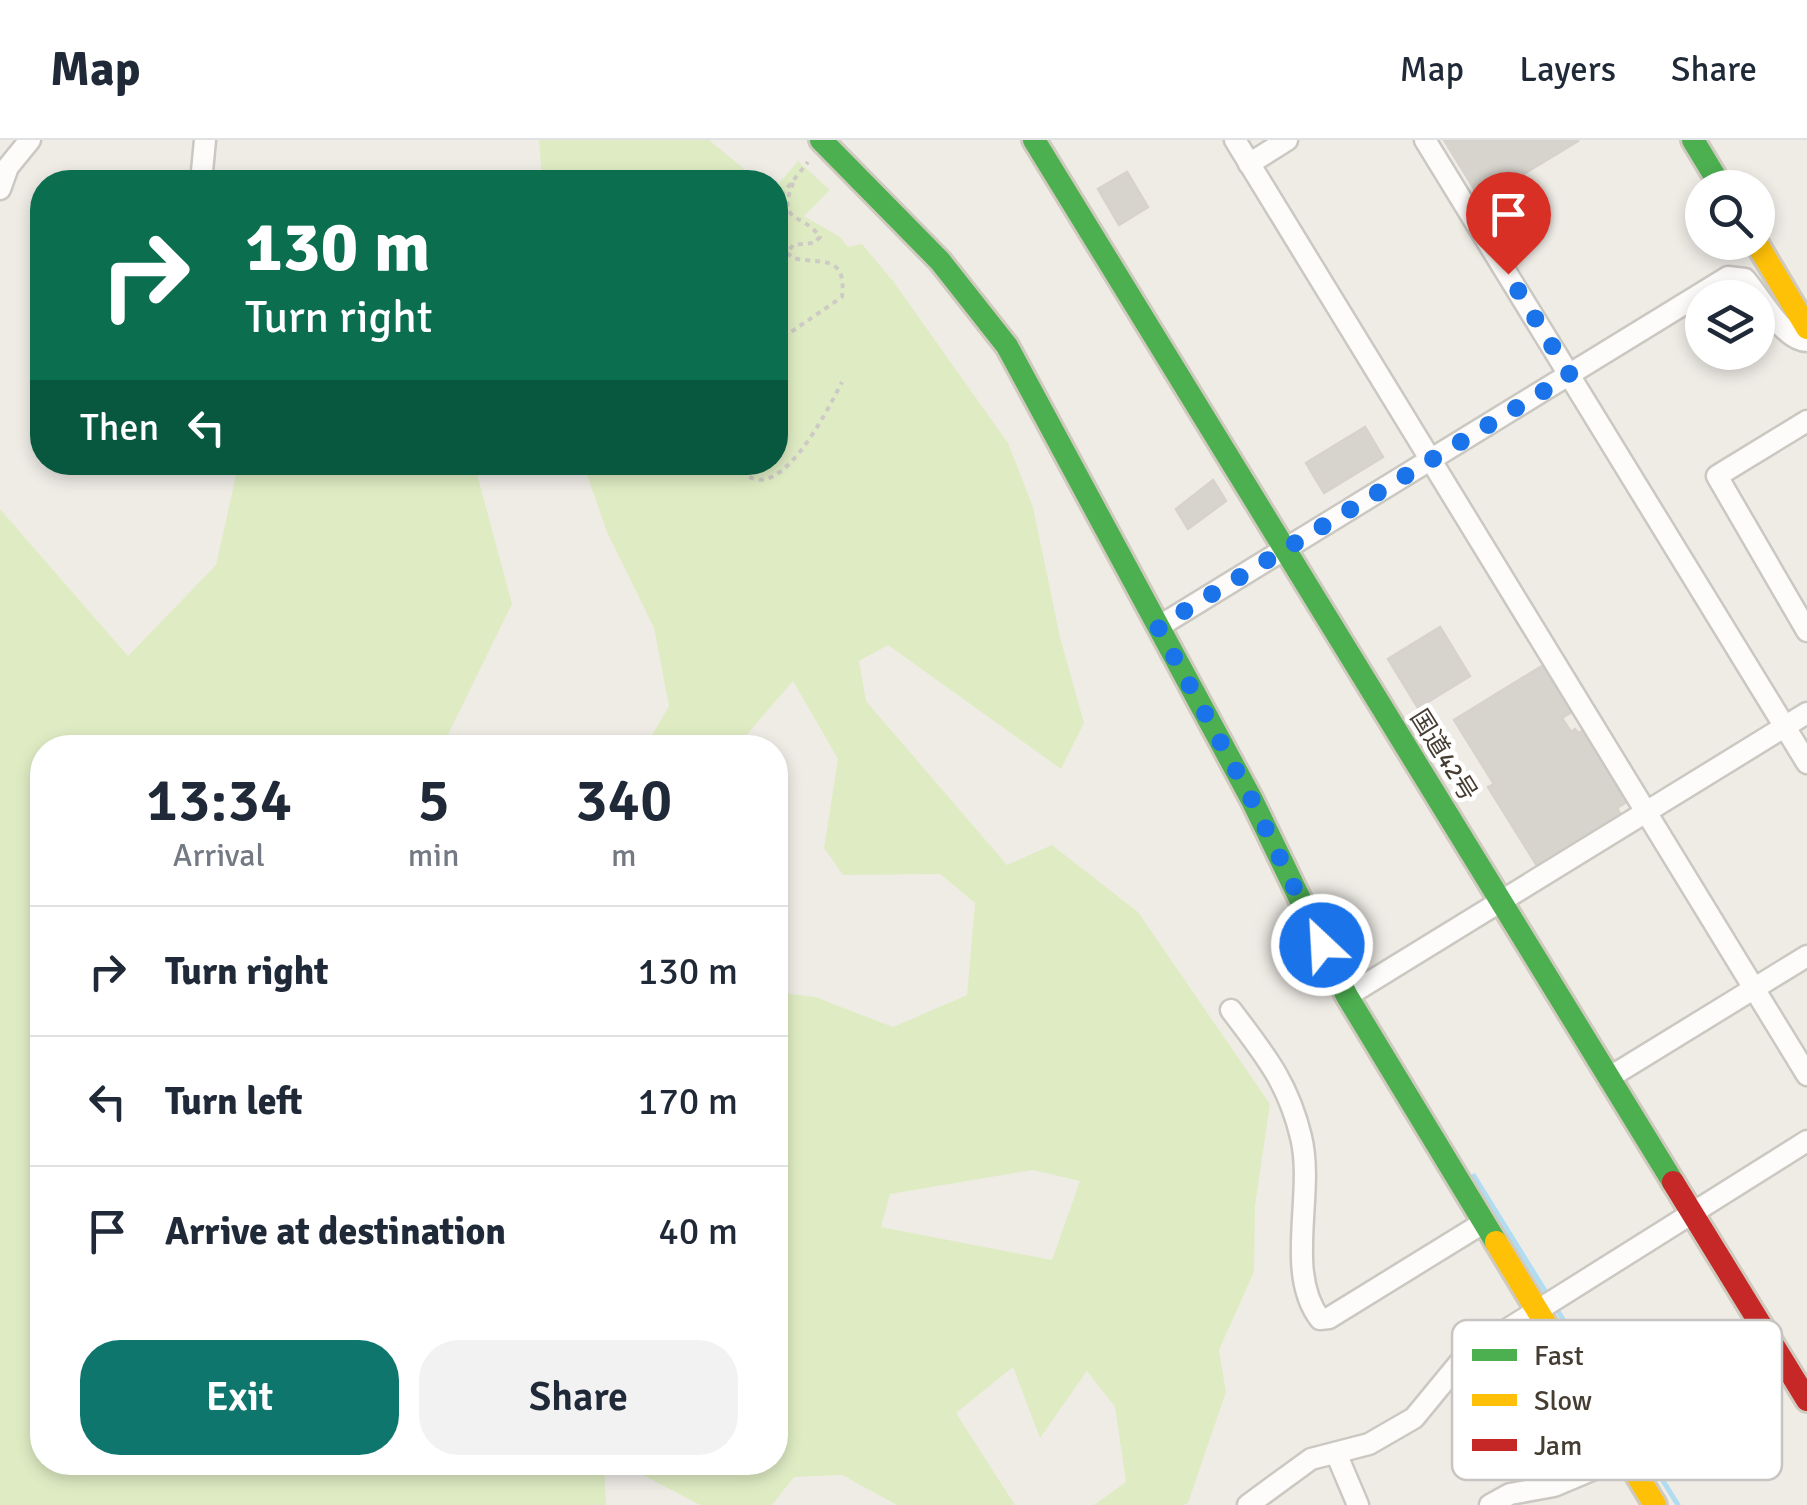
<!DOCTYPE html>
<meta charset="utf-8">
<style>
body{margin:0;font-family:Signika,"Noto Sans JP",sans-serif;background:#f2f2f3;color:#1f2937;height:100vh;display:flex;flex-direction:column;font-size:38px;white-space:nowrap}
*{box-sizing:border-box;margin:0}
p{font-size:32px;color:#747a83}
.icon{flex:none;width:55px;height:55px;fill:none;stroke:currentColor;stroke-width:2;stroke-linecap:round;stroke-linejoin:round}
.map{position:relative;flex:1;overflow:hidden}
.details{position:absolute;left:30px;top:595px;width:758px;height:740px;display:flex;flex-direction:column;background:#fff;border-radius:40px;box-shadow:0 5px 15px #0003}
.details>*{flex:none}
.hud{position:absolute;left:30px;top:30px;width:758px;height:305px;border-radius:40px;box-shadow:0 5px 15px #0003;background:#0b6e4f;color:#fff;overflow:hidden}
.buttons{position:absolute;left:1685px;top:30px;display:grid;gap:20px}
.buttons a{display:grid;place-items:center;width:90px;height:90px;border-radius:50%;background:#fff;box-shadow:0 5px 15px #0003;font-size:50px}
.pin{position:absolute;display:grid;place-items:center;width:85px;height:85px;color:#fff;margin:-102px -42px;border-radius:50% 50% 50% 0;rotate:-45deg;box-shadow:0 0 10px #0007}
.pin .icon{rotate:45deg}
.me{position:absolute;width:110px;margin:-55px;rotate:335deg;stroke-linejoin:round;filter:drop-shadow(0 0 8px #0008)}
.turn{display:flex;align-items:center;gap:35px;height:210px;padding:0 50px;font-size:45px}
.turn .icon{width:130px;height:130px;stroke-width:2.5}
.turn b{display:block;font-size:70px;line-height:85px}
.then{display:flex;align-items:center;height:95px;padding:0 50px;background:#0003;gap:20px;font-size:38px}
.eta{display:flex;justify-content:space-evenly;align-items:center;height:170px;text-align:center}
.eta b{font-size:60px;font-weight:600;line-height:70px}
.primary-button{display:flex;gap:20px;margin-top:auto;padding:20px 50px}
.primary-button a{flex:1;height:115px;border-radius:40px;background:#0f766e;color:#fff;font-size:40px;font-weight:600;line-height:115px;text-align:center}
.primary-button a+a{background:#f2f2f3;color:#1f2937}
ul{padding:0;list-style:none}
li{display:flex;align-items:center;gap:30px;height:130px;padding:0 50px;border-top:2px solid #e0e1e3}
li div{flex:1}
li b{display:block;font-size:38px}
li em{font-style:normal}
header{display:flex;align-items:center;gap:60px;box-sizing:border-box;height:140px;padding:0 50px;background:#fff;border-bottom:2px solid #e0e1e3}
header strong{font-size:48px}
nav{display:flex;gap:55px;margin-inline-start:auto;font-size:35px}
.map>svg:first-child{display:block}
.green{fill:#dfecc3;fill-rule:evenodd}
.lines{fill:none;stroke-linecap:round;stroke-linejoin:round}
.stream{stroke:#b1ddf2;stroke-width:5}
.building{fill:#d7d3cd;stroke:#d7d3cc;stroke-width:2.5}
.street-casing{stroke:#cbc8c2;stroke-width:25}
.fast-casing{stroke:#d0cabe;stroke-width:28}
.slow-casing{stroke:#d0cabe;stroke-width:28}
.jam-casing{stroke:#d0cabe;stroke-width:28}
.path{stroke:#cecac5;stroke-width:4;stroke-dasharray:5 5;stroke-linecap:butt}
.street{stroke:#fdfcfb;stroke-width:20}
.fast{stroke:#4caf50;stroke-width:22}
.slow{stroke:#ffc107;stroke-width:22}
.jam{stroke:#c62828;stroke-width:22}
.route{stroke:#1a73e8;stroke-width:18;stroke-dasharray:0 32.4}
.labels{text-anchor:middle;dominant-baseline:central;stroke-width:9;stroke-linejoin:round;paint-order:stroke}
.street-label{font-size:25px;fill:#453c32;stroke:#fff}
.key{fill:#fff;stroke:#c7c4c2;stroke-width:2.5}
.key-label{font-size:28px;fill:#453c32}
</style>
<header>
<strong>Map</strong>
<nav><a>Map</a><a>Layers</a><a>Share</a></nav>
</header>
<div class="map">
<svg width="1807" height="1365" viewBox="0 0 1807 1365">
<rect width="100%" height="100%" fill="#efece6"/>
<g class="green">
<path d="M 539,0 L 709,0 L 744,29 L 743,42 L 539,42 L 542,38 Z"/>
<path d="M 798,21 L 830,50 L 804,76 L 840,97 L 848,107 L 862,104 L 893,141 L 1008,303 L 1033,367 L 1060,497 L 1084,583 L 1061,629 L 888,505 L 859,521 L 866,561 L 1007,725 L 1052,705 L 1138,772 L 1270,964 L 1255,1066 L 1254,1132 L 1219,1210 L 1226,1252 L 1188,1363 L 1184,1365 L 1094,1365 L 1126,1342 L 1115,1267 L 1087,1231 L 1040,1298 L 1013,1227 L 956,1273 L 1015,1365 L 897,1365 L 842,1335 L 794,1337 L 772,1365 L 700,1365 L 620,1323 L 775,1322 L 775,852 L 815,857 L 893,887 L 967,855 L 975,763 L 940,734 L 843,735 L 824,708 L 838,619 L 793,541 L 736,607 L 645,607 L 669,566 L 654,488 L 607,392 L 583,323 L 775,322 L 775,48 ZM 1033,1030 L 1080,1041 L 1052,1120 L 881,1087 L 890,1054 Z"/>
<path d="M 239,322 L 474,323 L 512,464 L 442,607 L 42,608 L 42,1322 L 604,1323 L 606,1365 L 0,1365 L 0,369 L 128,516 L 216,425 Z"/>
</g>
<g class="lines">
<g class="stream">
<path d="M 1474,1036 L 1550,1159"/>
<path d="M 1556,1168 L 1678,1365"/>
</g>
</g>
<g class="building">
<path d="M 1444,0 L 1577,0 L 1578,1 L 1481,60 Z"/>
<path d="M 1127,32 L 1148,67 L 1119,85 L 1098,49 Z"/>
<path d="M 1365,287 L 1383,317 L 1324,353 L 1306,323 Z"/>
<path d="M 1213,340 L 1226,361 L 1188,389 L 1176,369 Z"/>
<path d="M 1440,487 L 1470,536 L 1418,568 L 1388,519 Z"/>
<path d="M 1542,526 L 1544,530 L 1549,527 L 1576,569 L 1562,578 L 1571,592 L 1575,589 L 1578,593 L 1586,589 L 1630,660 L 1617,668 L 1622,677 L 1539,729 L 1488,647 L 1494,644 L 1454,580 Z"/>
</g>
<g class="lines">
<defs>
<g id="street">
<path d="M 1235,0 L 1807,935"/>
<path d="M 1425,0 L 1807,623"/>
<path d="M 1249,24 L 1287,0"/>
<path d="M 201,42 L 205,0"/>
<path d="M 0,49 L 8,27 L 30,0"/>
<path d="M 1807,281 L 1717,336 L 1807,491"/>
<path d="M 1158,487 L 1728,137 L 1745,139 C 1760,156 1784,201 1807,201"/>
<path d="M 1347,856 L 1807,573"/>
<path d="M 1231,870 C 1264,914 1288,942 1301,997 C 1315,1054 1284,1132 1320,1179 L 1329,1178 L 1483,1083"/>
<path d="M 1610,937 L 1807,816"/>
<path d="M 1336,1313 L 1358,1365"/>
<path d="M 1248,1365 L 1311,1319 L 1369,1304 L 1414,1278 L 1465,1216 L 1807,1001"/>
<path d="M 1490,1365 L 1510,1354 L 1554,1346 L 1625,1316"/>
</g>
<g id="fast">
<path d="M 821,0 L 940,121 L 1007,206 L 1252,660 L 1347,856 L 1496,1102"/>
<path d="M 1034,0 L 1673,1042"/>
<path d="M 1693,0 L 1722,48"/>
</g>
<g id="slow">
<path d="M 1756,102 L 1807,188"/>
<path d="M 1496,1102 L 1655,1365"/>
</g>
<path id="jam" d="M 1673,1042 L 1807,1260"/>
</defs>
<use href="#street" class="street-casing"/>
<use href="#fast" class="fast-casing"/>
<use href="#slow" class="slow-casing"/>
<use href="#jam" class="jam-casing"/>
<g class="path">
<path d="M 775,63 L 808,22"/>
<path d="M 775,203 L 842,157 C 847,113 821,125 793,118 L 787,113 L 793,105 L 814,103 L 820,97 C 802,71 775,85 794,41"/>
<path d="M 736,322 C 772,383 828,269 842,242"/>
</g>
<use href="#street" class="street"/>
<use href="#fast" class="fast"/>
<use href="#slow" class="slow"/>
<use href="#jam" class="jam"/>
</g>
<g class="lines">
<path class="route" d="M 1322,805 L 1252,660 L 1158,487 L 1570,235 L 1508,134"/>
</g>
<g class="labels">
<g class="street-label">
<text transform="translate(1444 615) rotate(58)">国道42号</text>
</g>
</g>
<rect x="1452" y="1180" width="330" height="160" rx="15" class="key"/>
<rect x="1472" y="1209" width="45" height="12" fill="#4caf50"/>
<rect x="1472" y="1254" width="45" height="12" fill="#ffc107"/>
<rect x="1472" y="1299" width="45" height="12" fill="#c62828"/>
<g class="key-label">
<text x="1534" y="1225">Fast</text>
<text x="1534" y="1270">Slow</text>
<text x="1534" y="1315">Jam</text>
</g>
</svg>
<div class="buttons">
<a><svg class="icon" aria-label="search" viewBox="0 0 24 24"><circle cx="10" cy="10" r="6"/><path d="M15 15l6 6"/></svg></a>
<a><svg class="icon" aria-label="layers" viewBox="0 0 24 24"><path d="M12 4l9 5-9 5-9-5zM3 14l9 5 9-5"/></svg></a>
</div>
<div class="pin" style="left:1508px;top:134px;background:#d93025"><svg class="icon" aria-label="arrive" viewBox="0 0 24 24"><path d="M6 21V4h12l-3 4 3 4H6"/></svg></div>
<svg class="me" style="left:1322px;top:805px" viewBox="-20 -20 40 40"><circle r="17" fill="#1a73e8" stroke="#fff" stroke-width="3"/><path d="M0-11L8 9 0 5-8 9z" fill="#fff"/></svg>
<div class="hud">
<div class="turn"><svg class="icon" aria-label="right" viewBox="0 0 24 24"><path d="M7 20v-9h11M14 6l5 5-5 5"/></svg><div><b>130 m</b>Turn right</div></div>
<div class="then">Then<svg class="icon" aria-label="left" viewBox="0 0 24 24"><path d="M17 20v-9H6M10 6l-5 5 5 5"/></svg></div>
</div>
<section class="details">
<div class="eta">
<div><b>13:34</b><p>Arrival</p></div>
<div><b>5</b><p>min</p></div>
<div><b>340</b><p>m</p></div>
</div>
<ul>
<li><svg class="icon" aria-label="right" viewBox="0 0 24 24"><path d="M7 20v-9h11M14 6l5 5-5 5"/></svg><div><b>Turn right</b></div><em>130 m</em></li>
<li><svg class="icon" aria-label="left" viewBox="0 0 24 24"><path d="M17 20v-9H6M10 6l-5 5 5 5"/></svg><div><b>Turn left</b></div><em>170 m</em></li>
<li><svg class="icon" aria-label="arrive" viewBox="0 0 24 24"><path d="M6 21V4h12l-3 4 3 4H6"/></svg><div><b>Arrive at destination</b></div><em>40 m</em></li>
</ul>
<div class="primary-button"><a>Exit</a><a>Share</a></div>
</section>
</div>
